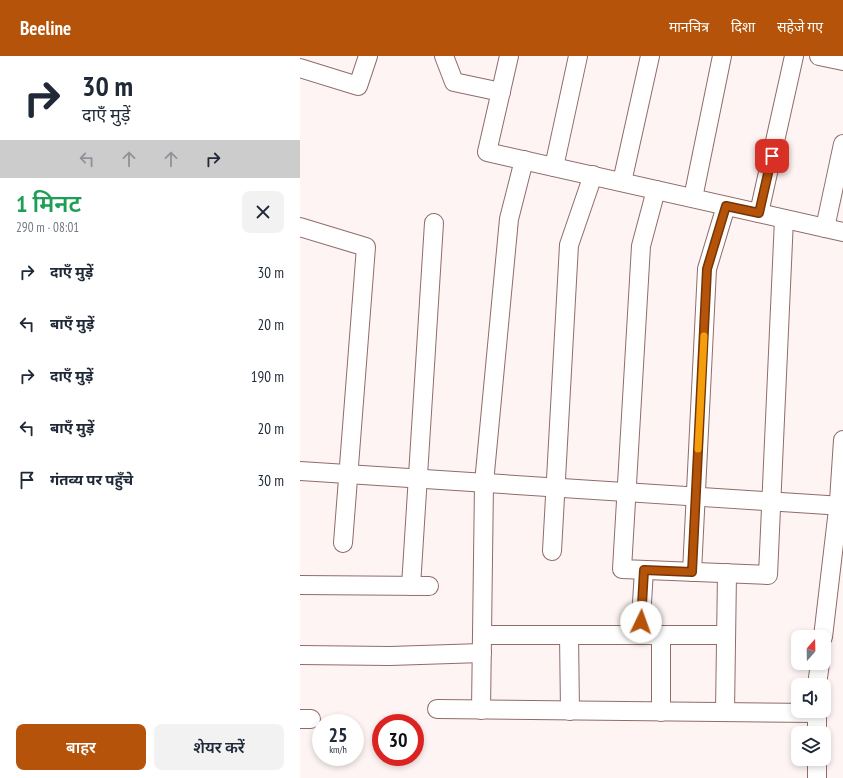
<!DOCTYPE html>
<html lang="hi">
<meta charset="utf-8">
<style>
body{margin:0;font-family:"PT Sans Narrow","Noto Sans Devanagari",sans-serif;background:#f2f2f3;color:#1f2937;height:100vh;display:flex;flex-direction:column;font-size:15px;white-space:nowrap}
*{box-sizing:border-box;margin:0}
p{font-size:13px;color:#747a83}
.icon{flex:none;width:22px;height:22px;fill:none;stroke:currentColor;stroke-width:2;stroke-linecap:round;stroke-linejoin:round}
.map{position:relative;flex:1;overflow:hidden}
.details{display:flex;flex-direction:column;background:#fff;width:300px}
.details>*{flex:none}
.hud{background:#fff;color:#1f2937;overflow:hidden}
.needle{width:26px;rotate:20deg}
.tools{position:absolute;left:491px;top:574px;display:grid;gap:8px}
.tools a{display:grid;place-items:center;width:40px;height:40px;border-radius:8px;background:#fff;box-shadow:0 2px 6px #0003;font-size:20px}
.speed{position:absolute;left:12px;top:658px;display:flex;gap:8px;font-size:20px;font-weight:700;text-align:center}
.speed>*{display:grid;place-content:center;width:52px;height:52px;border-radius:50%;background:#fff;box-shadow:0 2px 6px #0003;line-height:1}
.speed small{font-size:10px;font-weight:400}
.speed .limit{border:6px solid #d22;background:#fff;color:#111}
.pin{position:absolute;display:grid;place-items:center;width:34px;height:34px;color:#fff;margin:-17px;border-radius:8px;box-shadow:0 2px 6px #0006}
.me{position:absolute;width:44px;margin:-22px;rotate:3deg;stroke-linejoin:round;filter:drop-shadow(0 0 3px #0008)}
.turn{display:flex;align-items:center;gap:14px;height:84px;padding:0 16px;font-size:18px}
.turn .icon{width:52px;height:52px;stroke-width:2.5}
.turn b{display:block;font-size:28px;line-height:34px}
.lanes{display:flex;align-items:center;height:38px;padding:0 16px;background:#0003;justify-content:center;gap:20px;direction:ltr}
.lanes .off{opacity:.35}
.round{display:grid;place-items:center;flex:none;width:42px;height:42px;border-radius:8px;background:#f2f2f3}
.overview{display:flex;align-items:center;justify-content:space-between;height:68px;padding:0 16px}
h1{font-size:24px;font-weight:600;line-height:30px;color:#1e9e55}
.cta{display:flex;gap:8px;margin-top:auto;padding:8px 16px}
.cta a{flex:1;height:46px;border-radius:8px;background:#b45309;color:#fff;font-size:16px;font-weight:600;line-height:46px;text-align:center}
.cta a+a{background:#f2f2f3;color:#1f2937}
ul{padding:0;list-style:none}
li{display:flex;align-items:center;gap:12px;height:52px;padding:0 16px}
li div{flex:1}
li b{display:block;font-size:15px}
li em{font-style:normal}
header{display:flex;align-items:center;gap:24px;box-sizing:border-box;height:56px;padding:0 20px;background:#b45309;color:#fff}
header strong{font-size:19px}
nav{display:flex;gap:22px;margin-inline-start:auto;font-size:14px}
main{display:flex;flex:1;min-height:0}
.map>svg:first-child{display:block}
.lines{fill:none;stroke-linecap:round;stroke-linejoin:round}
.minor-casing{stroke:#906c69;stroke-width:20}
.minor{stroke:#fff;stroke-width:18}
.route-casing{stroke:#753606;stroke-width:10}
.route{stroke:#b45309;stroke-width:7}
.slow{stroke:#f59e0b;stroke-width:7}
</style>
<header>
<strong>Beeline</strong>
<nav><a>मानचित्र</a><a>दिशा</a><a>सहेजे गए</a></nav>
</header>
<main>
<section class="details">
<div class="hud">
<div class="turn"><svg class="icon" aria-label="right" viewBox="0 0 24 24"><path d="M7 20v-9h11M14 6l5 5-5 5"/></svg><div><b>30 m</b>दाएँ मुड़ें</div></div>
<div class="lanes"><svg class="icon off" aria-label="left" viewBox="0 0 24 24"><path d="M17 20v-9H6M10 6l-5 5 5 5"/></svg><svg class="icon off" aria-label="ahead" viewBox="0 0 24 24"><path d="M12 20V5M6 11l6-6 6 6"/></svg><svg class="icon off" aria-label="ahead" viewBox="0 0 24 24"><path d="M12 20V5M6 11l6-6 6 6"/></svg><svg class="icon" aria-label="right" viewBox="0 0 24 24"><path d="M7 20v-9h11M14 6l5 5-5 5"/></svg></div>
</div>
<div class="overview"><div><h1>1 मिनट</h1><p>290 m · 08:01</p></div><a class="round"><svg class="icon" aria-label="close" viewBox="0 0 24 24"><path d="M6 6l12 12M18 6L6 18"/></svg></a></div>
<ul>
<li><svg class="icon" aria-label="right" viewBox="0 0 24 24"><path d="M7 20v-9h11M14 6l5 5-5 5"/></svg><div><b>दाएँ मुड़ें</b></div><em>30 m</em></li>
<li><svg class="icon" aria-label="left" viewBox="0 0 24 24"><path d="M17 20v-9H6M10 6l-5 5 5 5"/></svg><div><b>बाएँ मुड़ें</b></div><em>20 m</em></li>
<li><svg class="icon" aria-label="right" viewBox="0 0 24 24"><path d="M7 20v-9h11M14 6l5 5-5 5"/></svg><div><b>दाएँ मुड़ें</b></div><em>190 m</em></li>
<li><svg class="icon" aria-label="left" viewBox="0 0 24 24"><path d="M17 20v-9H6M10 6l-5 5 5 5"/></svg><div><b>बाएँ मुड़ें</b></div><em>20 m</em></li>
<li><svg class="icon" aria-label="arrive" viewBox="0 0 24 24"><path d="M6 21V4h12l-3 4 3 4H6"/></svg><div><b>गंतव्य पर पहुँचे</b></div><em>30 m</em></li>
</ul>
<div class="cta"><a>बाहर</a><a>शेयर करें</a></div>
</section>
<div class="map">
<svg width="543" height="722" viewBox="0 0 543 722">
<rect width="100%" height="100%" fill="#fdf4f3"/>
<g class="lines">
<defs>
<g id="minor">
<path d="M 144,0 L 154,26 L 201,36"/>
<path d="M 209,0 L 187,96 L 543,176"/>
<path d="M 519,0 L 543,5"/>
<path d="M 0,12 L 58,30 L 68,0"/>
<path d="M 254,111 L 278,0"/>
<path d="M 322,126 L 350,0"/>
<path d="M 356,134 L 341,190 L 322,513 L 468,519 L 484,163"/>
<path d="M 393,142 L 422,0"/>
<path d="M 459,157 L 494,0"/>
<path d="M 0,171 L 66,191 L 43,487"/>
<path d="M 525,172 L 543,88"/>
<path d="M 0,415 L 543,450"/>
<path d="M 252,495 L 269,189 L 293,119"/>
<path d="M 392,516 L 407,213 L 426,150"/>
<path d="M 0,529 L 129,530"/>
<path d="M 111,530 L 134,167"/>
<path d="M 182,579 L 426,579"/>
<path d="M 269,579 L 270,655"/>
<path d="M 340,579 L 344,514"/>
<path d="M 523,581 L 539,445 L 543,384"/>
<path d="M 0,599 L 90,600 L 182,597"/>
<path d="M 517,629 L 520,607"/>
<path d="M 137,653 L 517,657"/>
<path d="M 181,654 L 184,427 L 209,163 L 224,104"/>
<path d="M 361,656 L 361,579"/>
<path d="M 425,656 L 427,517"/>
<path d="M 0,663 L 11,663"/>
<path d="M 517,677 L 517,655"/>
<path d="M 517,722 L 517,703"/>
</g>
</defs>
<use href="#minor" class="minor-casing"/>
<use href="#minor" class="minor"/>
</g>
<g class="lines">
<defs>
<path id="route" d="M 341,566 L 344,514 L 392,516 L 407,213 L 426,150 L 459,157 L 472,100"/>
</defs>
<use href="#route" class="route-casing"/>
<use href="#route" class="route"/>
<path class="slow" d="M 398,393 L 404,280"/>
</g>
</svg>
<div class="tools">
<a><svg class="needle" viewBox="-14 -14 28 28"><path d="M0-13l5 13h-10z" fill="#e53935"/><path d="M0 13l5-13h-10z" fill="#747a83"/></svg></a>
<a><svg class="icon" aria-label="sound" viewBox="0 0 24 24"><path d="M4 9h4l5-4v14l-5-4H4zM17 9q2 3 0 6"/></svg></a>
<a><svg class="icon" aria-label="layers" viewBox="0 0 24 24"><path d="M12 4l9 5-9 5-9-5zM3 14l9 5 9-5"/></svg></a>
</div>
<div class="speed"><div>25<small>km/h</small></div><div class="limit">30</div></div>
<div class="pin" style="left:472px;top:100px;background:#d93025"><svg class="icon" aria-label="arrive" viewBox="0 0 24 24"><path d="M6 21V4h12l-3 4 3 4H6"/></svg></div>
<svg class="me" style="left:341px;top:566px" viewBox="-20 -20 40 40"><circle r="19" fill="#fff"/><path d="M0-13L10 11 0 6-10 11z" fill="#b45309"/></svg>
</div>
</main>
